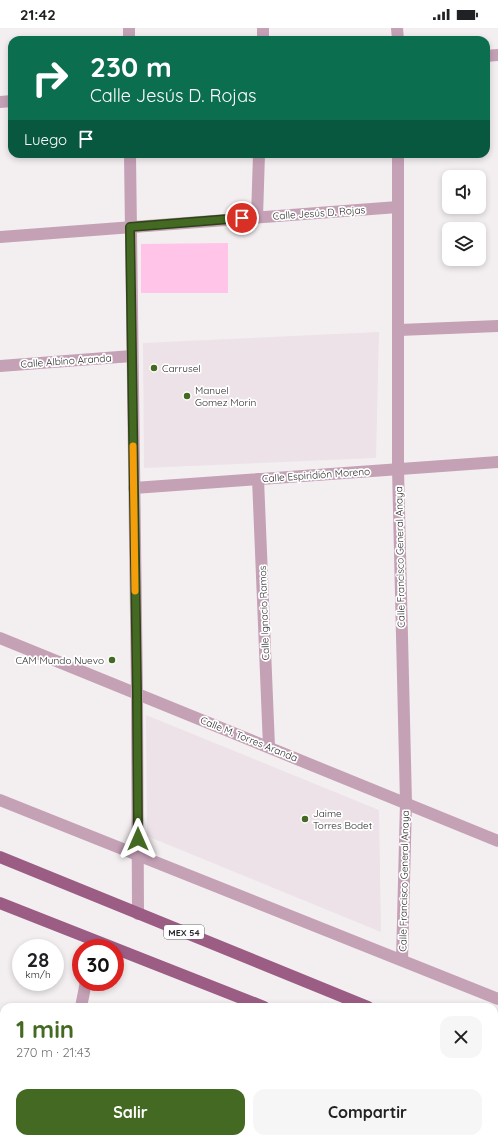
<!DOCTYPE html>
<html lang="es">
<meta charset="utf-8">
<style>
body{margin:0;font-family:Quicksand,sans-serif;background:#f6f6f6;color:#202124;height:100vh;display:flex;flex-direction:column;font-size:15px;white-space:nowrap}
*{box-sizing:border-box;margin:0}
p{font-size:13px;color:#757577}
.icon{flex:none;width:22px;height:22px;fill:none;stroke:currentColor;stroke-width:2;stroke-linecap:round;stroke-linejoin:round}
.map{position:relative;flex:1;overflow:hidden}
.details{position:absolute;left:0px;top:975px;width:498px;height:140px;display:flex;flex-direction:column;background:#fff;border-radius:12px 12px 0 0;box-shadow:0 2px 6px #0003}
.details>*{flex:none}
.hud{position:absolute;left:8px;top:8px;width:482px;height:122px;border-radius:12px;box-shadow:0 2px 6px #0003;background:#0b6e4f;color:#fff;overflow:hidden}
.controls{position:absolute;left:442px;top:142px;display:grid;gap:8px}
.controls a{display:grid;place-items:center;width:44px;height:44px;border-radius:8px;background:#fff;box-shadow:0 2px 6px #0003;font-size:20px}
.speed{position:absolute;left:12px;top:911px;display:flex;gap:8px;font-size:20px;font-weight:700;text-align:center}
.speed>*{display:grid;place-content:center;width:52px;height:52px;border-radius:50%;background:#fff;box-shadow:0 2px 6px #0003;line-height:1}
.speed small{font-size:10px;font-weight:400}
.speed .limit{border:6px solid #d22;background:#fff;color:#111}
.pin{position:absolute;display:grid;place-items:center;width:34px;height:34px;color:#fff;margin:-17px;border:2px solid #fff;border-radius:50%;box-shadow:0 1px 4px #0007}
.me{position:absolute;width:44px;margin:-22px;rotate:0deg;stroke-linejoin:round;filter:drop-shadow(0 0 3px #0008)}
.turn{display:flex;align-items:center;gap:14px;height:84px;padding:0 16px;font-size:18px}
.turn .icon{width:52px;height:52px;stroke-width:2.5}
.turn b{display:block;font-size:28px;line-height:34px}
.then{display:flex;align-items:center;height:38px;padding:0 16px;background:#0003;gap:8px;font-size:15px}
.round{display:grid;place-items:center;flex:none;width:42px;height:42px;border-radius:12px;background:#f6f6f6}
.headline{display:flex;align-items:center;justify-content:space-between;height:68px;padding:0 16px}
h1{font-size:24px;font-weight:700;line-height:30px;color:#446922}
.cta{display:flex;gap:8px;margin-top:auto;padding:8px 16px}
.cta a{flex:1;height:46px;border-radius:12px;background:#446922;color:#fff;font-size:16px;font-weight:700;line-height:46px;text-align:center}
.cta a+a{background:#f6f6f6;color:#202124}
.status{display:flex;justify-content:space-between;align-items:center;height:28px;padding:0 20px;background:#fff;direction:ltr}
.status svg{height:11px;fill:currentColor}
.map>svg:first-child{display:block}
.built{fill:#ede2e8}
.green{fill:#ffc4e7}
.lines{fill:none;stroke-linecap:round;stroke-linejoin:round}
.street{stroke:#c5a1b6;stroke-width:12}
.primary{stroke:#9c5d85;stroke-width:12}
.route-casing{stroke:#2c4416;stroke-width:10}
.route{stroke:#446922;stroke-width:7}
.slow{stroke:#f59e0b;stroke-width:7}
.poi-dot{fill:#446922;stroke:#fff;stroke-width:1.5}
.labels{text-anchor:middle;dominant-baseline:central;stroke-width:3.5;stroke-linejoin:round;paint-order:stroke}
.shield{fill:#fff;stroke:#6b6a6b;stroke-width:1}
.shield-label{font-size:9px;font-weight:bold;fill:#2b2a2b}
.street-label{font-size:10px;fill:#2b2a2b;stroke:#fff}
.poi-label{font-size:10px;fill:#2b2a2b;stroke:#fff;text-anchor:start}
</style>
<div class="status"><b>21:42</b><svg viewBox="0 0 49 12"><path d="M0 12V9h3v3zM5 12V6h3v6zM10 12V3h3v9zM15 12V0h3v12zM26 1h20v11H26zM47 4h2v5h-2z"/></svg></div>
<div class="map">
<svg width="498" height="1115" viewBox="0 0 498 1115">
<rect width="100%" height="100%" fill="#f3eff1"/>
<g class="built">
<path d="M 379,304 L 376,430 L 144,440 L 143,315 Z"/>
<path d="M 146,687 L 379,782 L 381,904 L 147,808 Z"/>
</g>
<path class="green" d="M 228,215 L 228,265 L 141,265 L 141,216 Z"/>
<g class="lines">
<g class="street">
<path d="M 129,0 L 129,12"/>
<path d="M 397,0 L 398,12"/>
<path d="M 263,12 L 263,0"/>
<path d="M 486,28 L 498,27"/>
<path d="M 0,74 L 12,73"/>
<path d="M 130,126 L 137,666 L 138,886"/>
<path d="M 398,126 L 398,441 L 406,775 L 402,932"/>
<path d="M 257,189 L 259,126"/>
<path d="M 0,209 L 398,179"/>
<path d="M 399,302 L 498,298"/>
<path d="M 0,338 L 132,328"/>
<path d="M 258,451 L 269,719"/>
<path d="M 134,460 L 498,434"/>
<path d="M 0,610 L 498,813"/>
<path d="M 0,772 L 498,971"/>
<path d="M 81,979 L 86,954"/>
<path d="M 56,1115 L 57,1111"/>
<path d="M 291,1115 L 292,1111"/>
<path d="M 482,1115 L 483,1111"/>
</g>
<g class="primary">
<path d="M 0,829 L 368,979"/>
<path d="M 0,875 L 264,979"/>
<path d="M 494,1030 L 498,1032"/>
<path d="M 494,1072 L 498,1073"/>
</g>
</g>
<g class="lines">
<defs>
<path id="route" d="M 138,811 L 137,666 L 130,199 L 242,190"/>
</defs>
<use href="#route" class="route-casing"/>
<use href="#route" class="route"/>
<path class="slow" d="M 133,418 L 135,563"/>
</g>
<g class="poi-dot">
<circle cx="154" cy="340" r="4"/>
<circle cx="187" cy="368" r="4"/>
<circle cx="112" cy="632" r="4"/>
<circle cx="305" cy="791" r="4"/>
</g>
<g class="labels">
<rect class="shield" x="164" y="897" width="40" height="14" rx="3"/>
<g class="shield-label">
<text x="184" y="904">MEX 54</text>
</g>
<g class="street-label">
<text transform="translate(319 185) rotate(-4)">Calle Jesús D. Rojas</text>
<text transform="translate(66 333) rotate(-4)">Calle Albino Aranda</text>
<text transform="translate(316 447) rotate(-4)">Calle Espiridión Moreno</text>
<text transform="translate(400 529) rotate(-91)">Calle Francisco General Anaya</text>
<text transform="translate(264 585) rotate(-92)">Calle Ignacio Ramos</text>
<text transform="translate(249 711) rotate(22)">Calle M. Torres Aranda</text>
<text transform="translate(404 853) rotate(-89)">Calle Francisco General Anaya</text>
</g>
<g class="poi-label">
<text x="162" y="340">Carrusel</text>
<text x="195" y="362">Manuel<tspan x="195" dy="12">Gomez Morin</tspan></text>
<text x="104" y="632" text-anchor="end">CAM Mundo Nuevo</text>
<text x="313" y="785">Jaime<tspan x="313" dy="12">Torres Bodet</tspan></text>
</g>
</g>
</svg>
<div class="controls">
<a><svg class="icon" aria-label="sound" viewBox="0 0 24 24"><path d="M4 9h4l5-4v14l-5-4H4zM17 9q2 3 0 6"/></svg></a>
<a><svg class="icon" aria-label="layers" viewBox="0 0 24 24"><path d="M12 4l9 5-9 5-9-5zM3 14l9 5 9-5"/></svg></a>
</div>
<div class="speed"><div>28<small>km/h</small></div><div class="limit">30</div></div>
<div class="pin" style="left:242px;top:190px;background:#d93025"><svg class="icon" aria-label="arrive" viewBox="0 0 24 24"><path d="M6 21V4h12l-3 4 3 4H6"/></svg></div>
<svg class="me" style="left:138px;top:811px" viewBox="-20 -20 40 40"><path d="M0-17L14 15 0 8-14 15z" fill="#446922" stroke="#fff" stroke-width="4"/></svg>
<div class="hud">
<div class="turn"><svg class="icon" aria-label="right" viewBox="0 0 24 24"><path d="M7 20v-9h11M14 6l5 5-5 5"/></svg><div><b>230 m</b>Calle Jesús D. Rojas</div></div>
<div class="then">Luego<svg class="icon" aria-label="arrive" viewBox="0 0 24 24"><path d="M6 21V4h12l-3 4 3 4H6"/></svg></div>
</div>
<section class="details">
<div class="headline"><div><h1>1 min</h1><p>270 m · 21:43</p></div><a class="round"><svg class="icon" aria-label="close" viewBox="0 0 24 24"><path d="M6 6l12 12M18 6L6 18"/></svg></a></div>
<div class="cta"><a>Salir</a><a>Compartir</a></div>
</section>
</div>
